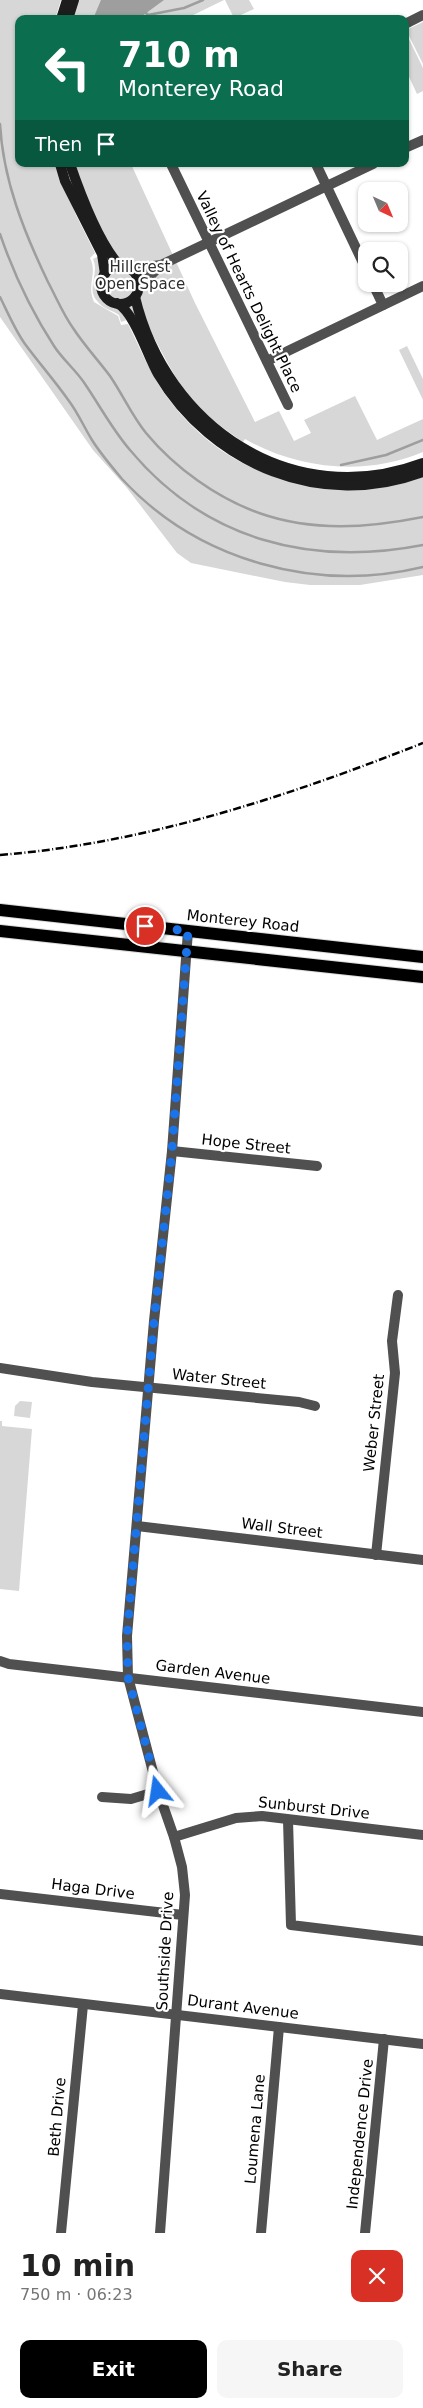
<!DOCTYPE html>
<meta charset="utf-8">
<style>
body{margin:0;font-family:"DejaVu Sans",sans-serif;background:#f6f6f6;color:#222;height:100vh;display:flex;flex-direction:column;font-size:19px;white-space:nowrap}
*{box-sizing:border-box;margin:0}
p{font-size:16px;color:#767676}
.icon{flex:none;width:28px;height:28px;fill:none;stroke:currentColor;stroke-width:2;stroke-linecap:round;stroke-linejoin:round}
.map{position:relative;height:2233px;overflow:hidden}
.drawer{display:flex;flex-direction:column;background:#fff;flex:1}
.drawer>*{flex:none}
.guide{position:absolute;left:15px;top:15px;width:394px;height:152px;border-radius:10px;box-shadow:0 1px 4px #0004;background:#0b6e4f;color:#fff;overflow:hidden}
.needle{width:32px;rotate:136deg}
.buttons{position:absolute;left:358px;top:182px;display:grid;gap:10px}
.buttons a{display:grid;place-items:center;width:50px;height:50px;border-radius:10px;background:#fff;box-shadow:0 1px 4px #0004;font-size:25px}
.pin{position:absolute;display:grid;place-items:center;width:42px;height:42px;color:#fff;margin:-21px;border:2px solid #fff;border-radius:50%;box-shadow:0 1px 5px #0007}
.me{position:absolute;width:55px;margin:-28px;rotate:345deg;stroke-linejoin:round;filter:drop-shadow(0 0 4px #0008)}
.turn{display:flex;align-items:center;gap:18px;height:105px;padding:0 20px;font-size:22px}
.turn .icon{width:65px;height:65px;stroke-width:2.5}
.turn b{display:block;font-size:35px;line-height:42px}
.then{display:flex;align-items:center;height:48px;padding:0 20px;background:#0003;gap:10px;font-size:19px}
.round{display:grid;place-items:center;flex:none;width:52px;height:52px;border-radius:10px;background:#f6f6f6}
.head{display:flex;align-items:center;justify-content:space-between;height:85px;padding:0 20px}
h1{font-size:30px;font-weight:600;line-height:38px}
.button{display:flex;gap:10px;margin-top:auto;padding:10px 20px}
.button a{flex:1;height:58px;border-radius:10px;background:#000;color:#fff;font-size:20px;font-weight:600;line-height:58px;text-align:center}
.button a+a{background:#f6f6f6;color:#222}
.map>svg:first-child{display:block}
.green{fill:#d7d7d7}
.water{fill:#9e9e9e}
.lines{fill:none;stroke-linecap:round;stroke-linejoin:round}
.stream{stroke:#9e9e9e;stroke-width:2.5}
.primary-casing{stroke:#dbdbdb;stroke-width:14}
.street{stroke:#505050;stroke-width:10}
.secondary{stroke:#1d1d1d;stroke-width:10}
.primary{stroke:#000;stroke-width:12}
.rail{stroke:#000;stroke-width:2.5;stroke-dasharray:8 2.5 1 2.5;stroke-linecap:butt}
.route{stroke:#1a73e8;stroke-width:9;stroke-dasharray:0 16.2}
.labels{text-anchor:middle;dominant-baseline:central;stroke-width:4.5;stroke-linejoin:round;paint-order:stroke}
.park-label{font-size:15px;fill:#2e2e2e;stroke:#fff}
.street-label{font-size:15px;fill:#000;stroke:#fff}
</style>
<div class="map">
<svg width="423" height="2233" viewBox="0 0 423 2233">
<rect width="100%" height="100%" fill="#fff"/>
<g class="green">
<path d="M 0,0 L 61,0 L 55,19 L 19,19 L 19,164 L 55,164 L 76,215 L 95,253 L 90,258 C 98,274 86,284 94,302 L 118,316 L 121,325 L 128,324 C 141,350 152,378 170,401 C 231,482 329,504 423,477 L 423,575 L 360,585 L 310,585 L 285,582 L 191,563 L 177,553 L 127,488 L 93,450 L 0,317 Z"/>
<path d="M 74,0 L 224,0 L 185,19 L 68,19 Z"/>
<path d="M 225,0 L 249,0 L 254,9 L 234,18 Z"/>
<path d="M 423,22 L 423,64 L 406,30 Z"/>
<path d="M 406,33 L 423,68 L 423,91 L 417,94 L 405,68 Z"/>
<path d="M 70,164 L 131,164 L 195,303 L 255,422 L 279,411 L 294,441 L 311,433 L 304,420 L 355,396 L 377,440 L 423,419 L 423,452 C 366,476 299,470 245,439 L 243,442 C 232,434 220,426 209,417 C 177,390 162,350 142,315 L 121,322 L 119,315 C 112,310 103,309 98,302 C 85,289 100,274 93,259 L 109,251 Z"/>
<path d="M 407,346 L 423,379 L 423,400 L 399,350 Z"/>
<path d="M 20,1401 L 32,1402 L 30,1418 L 14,1416 L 15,1406 Z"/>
<path d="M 0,1421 L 2,1421 L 2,1426 L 32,1429 L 19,1591 L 0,1589 Z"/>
</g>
<path class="water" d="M 101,0 L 164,0 L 138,19 L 93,19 Z"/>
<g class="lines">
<g class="stream">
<path d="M 144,11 L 148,15 L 184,8 L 203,0"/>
<path d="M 0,124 C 3,180 24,232 48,282 C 56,297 63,314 73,328 C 84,345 98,360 110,376 C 123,395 132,416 146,433 C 175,468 217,498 259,513 C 313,532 368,528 423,517"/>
<path d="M 0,234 C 13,272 32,312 54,346 C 63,360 76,370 85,384 C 100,406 112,429 130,450 C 205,540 310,567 423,545"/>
<path d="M 0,297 C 8,313 15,330 25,344 C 39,363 55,381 69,401 C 78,413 84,427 92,440 C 100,453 112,467 122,479 C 198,561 315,593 423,567"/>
<path d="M 341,465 L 386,455 L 423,440"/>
</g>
<defs>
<g id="primary">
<path d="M 0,910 L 423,957"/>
<path d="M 0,931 L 423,977"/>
</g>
</defs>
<use href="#primary" class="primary-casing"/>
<g class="street">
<path d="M 405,24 L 423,15"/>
<path d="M 405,148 L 423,140"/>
<path d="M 171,164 L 288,405"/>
<path d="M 316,164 L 366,269"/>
<path d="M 129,269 L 161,265"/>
<path d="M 373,284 L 383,305"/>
<path d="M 138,288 L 161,265 L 373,164"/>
<path d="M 267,361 L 423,286"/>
<path d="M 172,1151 L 317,1166"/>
<path d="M 0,1368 L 92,1382 L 299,1402 L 315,1406"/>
<path d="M 137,1526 L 423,1560"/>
<path d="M 376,1555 L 395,1373 L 392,1341 L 398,1295"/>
<path d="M 0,1661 L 9,1664 L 423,1712"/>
<path d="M 102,1797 L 131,1799 L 158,1791"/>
<path d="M 288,1820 L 291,1925 L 423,1941"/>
<path d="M 174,1837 L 236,1818 L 262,1816 L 423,1835"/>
<path d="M 0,1894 L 183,1915"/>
<path d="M 0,1994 L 423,2044"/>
<path d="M 61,2233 L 83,2005"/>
<path d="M 160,2233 L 185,1895 L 182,1867 L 174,1837 L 158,1791 L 128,1677 L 127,1636 L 154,1321 L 172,1151 L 188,931"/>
<path d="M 261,2233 L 279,2027"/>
<path d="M 365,2233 L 384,2039"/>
</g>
<g class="secondary">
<path d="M 61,19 L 67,0"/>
<path d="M 68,19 L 74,0"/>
<path d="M 60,164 L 65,181 L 102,254 L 105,274"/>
<path d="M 70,164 C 80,193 100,246 121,267"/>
<circle cx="120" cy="285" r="19"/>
<path d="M 135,297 C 166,427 292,512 423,463"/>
<path d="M 117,303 C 135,313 147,355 158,374 C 212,465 322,510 423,472"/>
</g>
<use href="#primary" class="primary"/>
<path class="rail" d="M 0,855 C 147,843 286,797 423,743"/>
</g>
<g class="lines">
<path class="route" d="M 145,926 L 188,931 L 172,1151 L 154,1321 L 127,1636 L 128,1677 L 158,1791"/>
</g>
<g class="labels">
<g class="park-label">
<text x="140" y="267">Hillcrest<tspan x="140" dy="17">Open Space</tspan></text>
</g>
<g class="street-label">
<text transform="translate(249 292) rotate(64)">Valley of Hearts Delight Place</text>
<text transform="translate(243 921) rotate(6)">Monterey Road</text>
<text transform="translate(246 1144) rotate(6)">Hope Street</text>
<text transform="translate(219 1379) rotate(6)">Water Street</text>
<text transform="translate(374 1423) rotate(-84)">Weber Street</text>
<text transform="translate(282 1528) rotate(7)">Wall Street</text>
<text transform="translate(213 1672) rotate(7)">Garden Avenue</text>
<text transform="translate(314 1808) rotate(6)">Sunburst Drive</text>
<text transform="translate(93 1889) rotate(7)">Haga Drive</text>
<text transform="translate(165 1951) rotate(-87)">Southside Drive</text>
<text transform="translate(243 2007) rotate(7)">Durant Avenue</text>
<text transform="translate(57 2117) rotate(-85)">Beth Drive</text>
<text transform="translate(255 2129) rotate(-85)">Loumena Lane</text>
<text transform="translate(360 2134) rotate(-84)">Independence Drive</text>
</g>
</g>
</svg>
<div class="buttons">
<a><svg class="needle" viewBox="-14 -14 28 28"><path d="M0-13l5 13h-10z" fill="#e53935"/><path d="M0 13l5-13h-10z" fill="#767676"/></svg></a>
<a><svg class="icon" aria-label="search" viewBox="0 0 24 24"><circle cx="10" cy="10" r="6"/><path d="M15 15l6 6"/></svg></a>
</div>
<div class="pin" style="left:145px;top:926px;background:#d93025"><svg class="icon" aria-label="arrive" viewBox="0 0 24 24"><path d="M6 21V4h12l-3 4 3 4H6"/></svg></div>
<svg class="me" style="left:158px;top:1791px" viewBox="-20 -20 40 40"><path d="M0-17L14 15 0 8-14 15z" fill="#1a73e8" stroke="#fff" stroke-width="4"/></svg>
<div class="guide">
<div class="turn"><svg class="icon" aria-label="left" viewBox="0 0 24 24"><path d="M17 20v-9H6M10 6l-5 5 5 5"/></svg><div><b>710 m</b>Monterey Road</div></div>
<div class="then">Then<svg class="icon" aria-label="arrive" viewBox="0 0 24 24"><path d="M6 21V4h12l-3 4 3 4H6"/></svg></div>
</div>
</div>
<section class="drawer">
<div class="head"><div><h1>10 min</h1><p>750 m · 06:23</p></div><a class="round" style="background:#d93025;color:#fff"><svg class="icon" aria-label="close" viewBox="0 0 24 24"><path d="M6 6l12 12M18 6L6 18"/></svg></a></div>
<div class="button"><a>Exit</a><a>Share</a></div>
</section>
